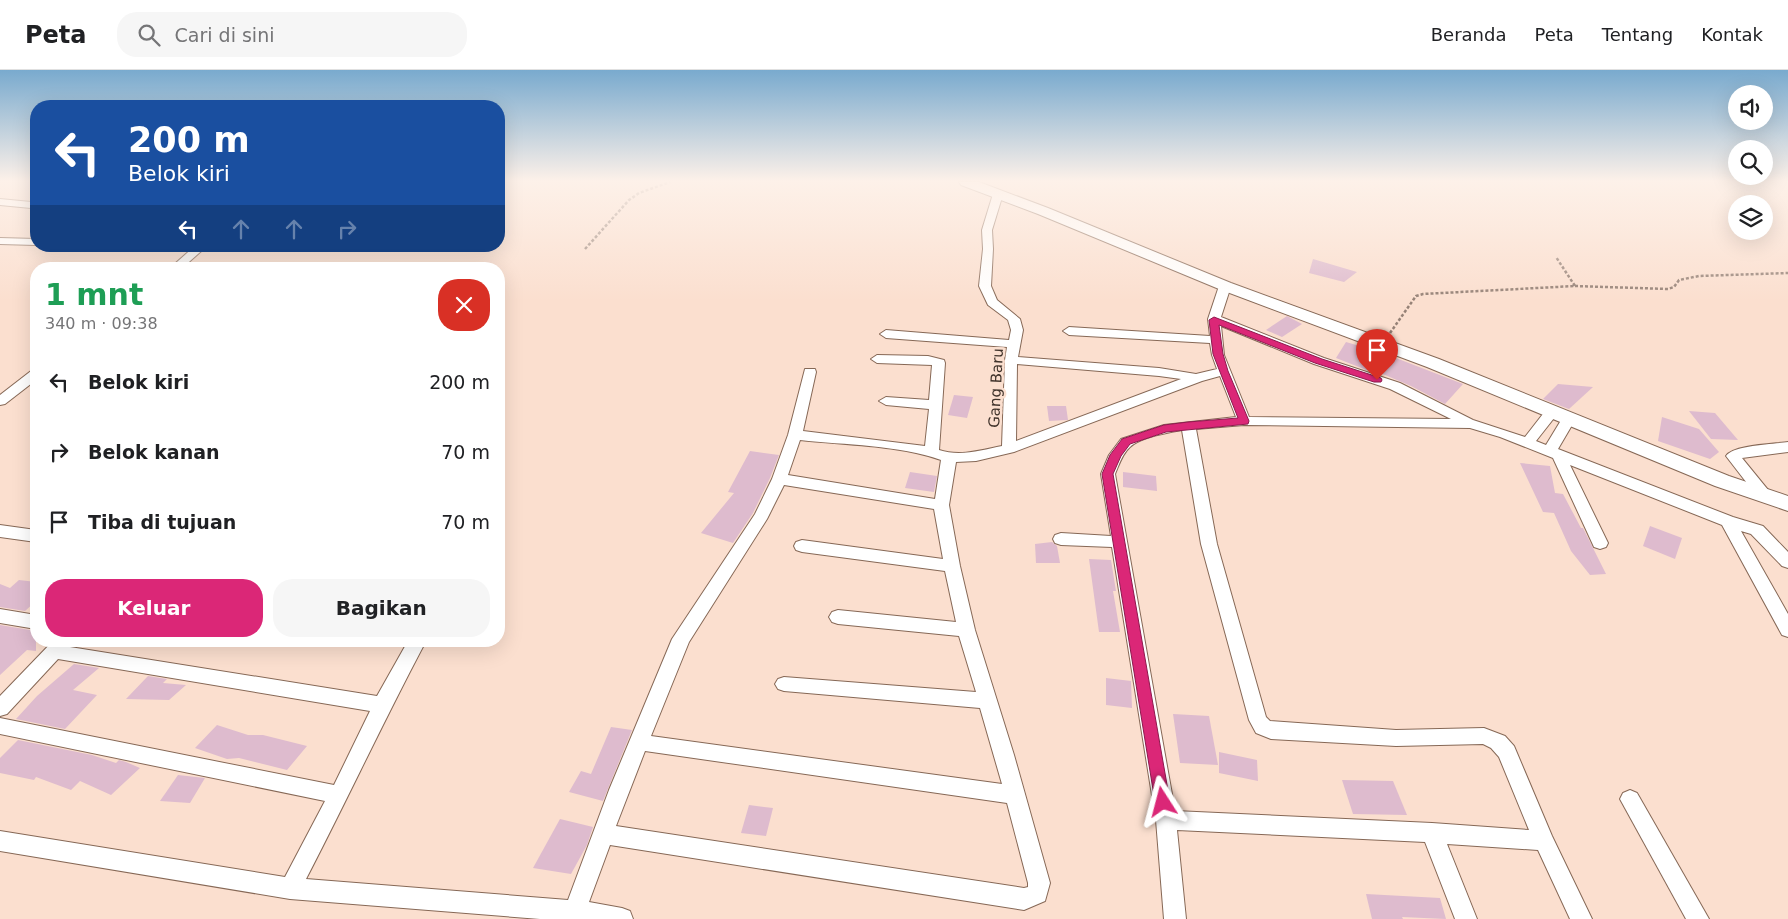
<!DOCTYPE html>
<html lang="id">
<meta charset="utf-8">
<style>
body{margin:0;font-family:"DejaVu Sans",sans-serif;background:#f6f6f6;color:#202124;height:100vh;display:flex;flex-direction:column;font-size:19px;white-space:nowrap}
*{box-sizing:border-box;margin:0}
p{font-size:16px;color:#757577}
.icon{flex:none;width:28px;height:28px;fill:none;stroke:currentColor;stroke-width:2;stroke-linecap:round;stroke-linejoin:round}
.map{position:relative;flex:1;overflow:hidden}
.panel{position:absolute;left:30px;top:192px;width:475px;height:385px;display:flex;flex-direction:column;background:#fff;border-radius:20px;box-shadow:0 5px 20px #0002}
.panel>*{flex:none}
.guide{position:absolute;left:30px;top:30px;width:475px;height:152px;border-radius:20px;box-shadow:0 5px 20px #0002;background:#1a4fa0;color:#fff;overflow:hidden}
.buttons{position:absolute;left:1728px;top:15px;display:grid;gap:10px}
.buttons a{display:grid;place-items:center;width:45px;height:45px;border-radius:50%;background:#fff;box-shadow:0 5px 20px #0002;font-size:25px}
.pin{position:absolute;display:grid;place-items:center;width:42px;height:42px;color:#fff;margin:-51px -21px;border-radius:50% 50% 50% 0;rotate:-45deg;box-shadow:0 0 5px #0007}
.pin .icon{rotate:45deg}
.me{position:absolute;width:55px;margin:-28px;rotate:351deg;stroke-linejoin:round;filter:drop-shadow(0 0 4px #0008)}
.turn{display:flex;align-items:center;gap:18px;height:105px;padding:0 15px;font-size:22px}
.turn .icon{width:65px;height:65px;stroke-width:2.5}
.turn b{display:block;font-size:35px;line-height:42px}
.lanes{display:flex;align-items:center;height:48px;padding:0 15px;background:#0003;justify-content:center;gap:25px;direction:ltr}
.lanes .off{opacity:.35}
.round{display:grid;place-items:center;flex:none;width:52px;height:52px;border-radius:20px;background:#f6f6f6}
.summary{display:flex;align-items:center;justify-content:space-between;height:85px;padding:0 15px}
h1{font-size:30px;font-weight:600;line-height:38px;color:#1e9e55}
.button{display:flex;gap:10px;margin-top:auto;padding:10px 15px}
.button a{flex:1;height:58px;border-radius:20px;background:#db2777;color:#fff;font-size:20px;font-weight:600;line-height:58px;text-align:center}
.button a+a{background:#f6f6f6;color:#202124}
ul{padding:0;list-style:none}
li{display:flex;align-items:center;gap:15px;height:70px;padding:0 15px}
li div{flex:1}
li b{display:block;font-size:19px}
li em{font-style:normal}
header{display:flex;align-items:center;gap:30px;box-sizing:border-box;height:70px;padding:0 25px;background:#fff;border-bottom:1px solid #e0e0e0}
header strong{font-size:24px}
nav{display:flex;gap:28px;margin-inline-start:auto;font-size:18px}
.search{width:350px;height:45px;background:#f6f6f6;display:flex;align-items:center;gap:12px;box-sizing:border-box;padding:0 18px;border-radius:20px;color:#757577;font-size:19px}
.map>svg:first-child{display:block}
.building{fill:#debbce}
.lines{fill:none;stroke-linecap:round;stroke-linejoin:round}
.minor-casing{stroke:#866856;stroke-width:2}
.secondary-casing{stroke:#866856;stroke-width:2}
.path{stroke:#958176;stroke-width:2.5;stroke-dasharray:3 2;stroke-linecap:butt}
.minor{fill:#fff;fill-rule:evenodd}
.secondary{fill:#fff;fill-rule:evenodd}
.route{fill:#db2777;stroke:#8e194d}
.labels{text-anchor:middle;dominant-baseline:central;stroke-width:5;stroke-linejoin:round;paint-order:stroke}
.street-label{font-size:15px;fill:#40332b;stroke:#fbdfcf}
</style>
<header>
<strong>Peta</strong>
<div class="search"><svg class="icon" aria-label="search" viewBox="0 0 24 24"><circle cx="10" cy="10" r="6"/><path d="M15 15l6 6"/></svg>Cari di sini</div>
<nav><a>Beranda</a><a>Peta</a><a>Tentang</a><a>Kontak</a></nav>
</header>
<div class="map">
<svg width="1788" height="849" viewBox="0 0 1788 849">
<rect width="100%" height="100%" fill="#fbdfcf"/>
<g class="building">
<path d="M 1313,189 L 1357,202 L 1344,212 L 1309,203 Z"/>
<path d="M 1287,246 L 1302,254 L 1282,267 L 1266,260 Z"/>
<path d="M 1346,272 L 1383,283 L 1463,314 L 1445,334 L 1411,316 L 1371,299 L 1369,301 L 1336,288 Z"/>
<path d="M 1558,314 L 1593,317 L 1569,339 L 1543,329 Z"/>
<path d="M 954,325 L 973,327 L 967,348 L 948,345 Z"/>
<path d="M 1047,336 L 1066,336 L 1068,350 L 1049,351 Z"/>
<path d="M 1689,341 L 1715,343 L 1738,370 L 1711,369 Z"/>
<path d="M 1662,347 L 1699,359 L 1719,382 L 1710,389 L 1658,371 Z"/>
<path d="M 750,381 L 779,385 L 770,408 L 753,443 L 733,473 L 701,463 L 734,423 L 728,422 Z"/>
<path d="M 1520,393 L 1550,396 L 1555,423 L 1563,424 L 1581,458 L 1583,458 L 1606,504 L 1590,505 L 1571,481 L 1554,443 L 1543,442 Z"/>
<path d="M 910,402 L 937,406 L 934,422 L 905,418 Z"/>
<path d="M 1123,402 L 1156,406 L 1157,421 L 1123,417 Z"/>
<path d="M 1650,456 L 1682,468 L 1675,489 L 1643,476 Z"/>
<path d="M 1052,472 L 1057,476 L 1060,493 L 1036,493 L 1035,474 Z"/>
<path d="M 1089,489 L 1111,490 L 1116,521 L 1113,521 L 1120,562 L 1099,562 Z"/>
<path d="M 19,510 L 36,512 L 36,531 L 25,541 L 0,537 L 0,514 L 10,518 Z"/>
<path d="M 0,555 L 36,561 L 36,581 L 27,580 L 0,605 Z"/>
<path d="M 74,594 L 99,598 L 73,620 L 97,625 L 65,659 L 16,649 L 37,626 Z"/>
<path d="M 148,606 L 167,609 L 163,613 L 186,615 L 169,630 L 126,629 Z"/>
<path d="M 1106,608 L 1131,611 L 1132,638 L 1106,635 Z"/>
<path d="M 1173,644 L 1209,646 L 1218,695 L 1180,693 Z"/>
<path d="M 217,655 L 248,665 L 263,665 L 307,676 L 287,700 L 239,688 L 227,689 L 195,678 Z"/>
<path d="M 611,657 L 632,660 L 603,731 L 569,722 L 581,701 L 591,704 Z"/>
<path d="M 18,670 L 92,685 L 116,693 L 119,690 L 126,692 L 140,698 L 111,725 L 80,711 L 71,720 L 36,707 L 34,710 L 0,703 L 0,688 Z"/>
<path d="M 1219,682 L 1257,690 L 1258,711 L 1219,703 Z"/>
<path d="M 178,705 L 205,708 L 190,733 L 160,731 Z"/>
<path d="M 1342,710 L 1393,711 L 1407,745 L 1353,744 Z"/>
<path d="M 749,735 L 773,738 L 766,766 L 741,763 Z"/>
<path d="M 560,749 L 593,757 L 587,775 L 571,804 L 533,798 Z"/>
<path d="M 1366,824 L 1440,828 L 1446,849 L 1402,847 L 1403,849 L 1372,849 Z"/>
</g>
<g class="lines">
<defs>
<g id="minor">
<path d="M 998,121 L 1003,124 L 992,160 L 993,179 L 991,216 L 997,230 L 1020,249 L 1023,260 L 1018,287 L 1159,298 L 1196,304 L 1217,299 L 1212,285 L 1210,273 L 1069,265 L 1063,261 L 1069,257 L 1210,266 L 1208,249 L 1219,216 L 1225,213 L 1229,214 L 1231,216 L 1221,247 L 1324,288 L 1400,313 L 1473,350 L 1525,367 L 1546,340 L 1556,340 L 1558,343 L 1536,371 L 1546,375 L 1563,347 L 1573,347 L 1575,350 L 1558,379 L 1733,447 L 1763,456 L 1788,482 L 1788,498 L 1782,496 L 1751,464 L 1741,461 L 1788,544 L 1788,567 L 1782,565 L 1722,455 L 1570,395 L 1608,473 L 1606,477 L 1600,479 L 1594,477 L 1553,388 L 1500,367 L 1470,358 L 1244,355 L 1196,359 L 1217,474 L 1266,647 L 1270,651 L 1396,660 L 1484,658 L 1505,666 L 1514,676 L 1552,766 L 1592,849 L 1570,849 L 1538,780 L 1447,774 L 1477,849 L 1455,849 L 1425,772 L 1177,760 L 1186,849 L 1164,849 L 1156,750 L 1112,477 L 1061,475 L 1055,473 L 1053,469 L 1055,465 L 1061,463 L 1111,466 L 1101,404 L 1109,385 L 1121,369 L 1164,355 L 1236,347 L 1220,306 L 1202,311 L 1014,382 L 976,391 L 956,392 L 949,435 L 960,496 L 975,560 L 1014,685 L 1050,813 L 1045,831 L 1024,840 L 610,775 L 589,832 L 622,838 L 630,841 L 633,849 L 540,849 L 290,829 L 0,781 L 0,761 L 285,807 L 325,731 L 0,664 L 0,648 L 334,715 L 370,641 L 58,589 L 7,644 L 0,646 L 0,626 L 53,571 L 73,571 L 70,577 L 377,626 L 408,571 L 426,571 C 384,650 347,730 306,809 L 568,830 L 609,720 L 672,569 L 755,444 L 772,409 L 788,365 L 805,299 L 815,299 L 816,302 L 803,361 L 925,376 L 929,339 L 886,335 L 879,331 L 886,327 L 929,330 L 932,295 L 877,293 L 871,289 L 877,285 L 928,286 L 944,290 L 945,293 L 939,380 C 960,387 982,380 1002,376 L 1005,290 L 1007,277 L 886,268 L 880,264 L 886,260 L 1009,270 L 1011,260 L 1008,250 L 988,235 L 979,216 L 983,179 L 982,160 L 993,124 ZM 1221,256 L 1314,294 L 1390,319 L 1451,349 L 1249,347 L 1224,285 ZM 1017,294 L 1159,306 L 1181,309 L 1016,371 ZM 1182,360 L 1201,474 L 1249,650 L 1256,663 L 1271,669 L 1396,676 L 1483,674 L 1491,678 L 1499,687 L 1529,760 L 1432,753 L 1175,741 L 1115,404 C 1119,395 1122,384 1130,377 C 1139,368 1170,362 1182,360 ZM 800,370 C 845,375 899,375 941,390 L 935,429 L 788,405 ZM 784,415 L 934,439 L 943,489 L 802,470 L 796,472 L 794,476 L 796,480 L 802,482 L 945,501 L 956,552 L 838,540 L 832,542 L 829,547 L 832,552 L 838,554 L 959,566 L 976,622 L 784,607 L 778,609 L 775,614 L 778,619 L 784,621 L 980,638 L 1002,714 L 651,666 L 689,572 L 767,449 ZM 645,681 L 1007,733 L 1028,813 L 1028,817 L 1024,818 L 616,756 Z"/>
<path d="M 0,129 L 31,132 L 36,135 L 31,138 L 0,135 Z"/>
<path d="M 0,168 L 36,169 L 36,175 L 0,174 Z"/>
<path d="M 195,176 L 207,176 L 181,199 L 169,199 Z"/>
<path d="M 36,300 L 36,310 L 5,334 L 0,335 L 0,325 L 31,301 Z"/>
<path d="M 1788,372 L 1788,382 L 1742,388 L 1773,426 L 1770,430 L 1765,431 L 1760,430 L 1726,386 C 1733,375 1775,374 1788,372 Z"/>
<path d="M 0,455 L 36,460 L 36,472 L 0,467 Z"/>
<path d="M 0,539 L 36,545 L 36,559 L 0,553 Z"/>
<path d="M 1630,720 L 1637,723 L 1709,849 L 1686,849 L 1620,729 L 1623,723 Z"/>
</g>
<path id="secondary" d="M 959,112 L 979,112 L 1048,138 L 1231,213 L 1439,289 L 1729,406 L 1788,426 L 1788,441 L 1715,416 L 1427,297 L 1219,219 L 1038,144 L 961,115 Z"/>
</defs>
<use href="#minor" class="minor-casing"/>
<use href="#secondary" class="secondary-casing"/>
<g class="path">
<path d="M 585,179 L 629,130 L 639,123 L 670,112"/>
<path d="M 1575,216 L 1668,219 L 1674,217 L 1679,210 L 1699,206 L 1788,203"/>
<path d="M 1390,263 L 1416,226 L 1423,224 L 1575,216 L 1556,187"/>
</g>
<use href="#minor" class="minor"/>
<use href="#secondary" class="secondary"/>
</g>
<linearGradient id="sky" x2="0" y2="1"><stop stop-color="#79aace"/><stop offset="0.48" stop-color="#fdf1e9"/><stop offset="1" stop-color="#fdf1e9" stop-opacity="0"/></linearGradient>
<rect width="1788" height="231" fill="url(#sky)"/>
<path class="route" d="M 1214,247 L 1322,289 L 1381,308 L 1382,310 L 1381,312 L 1374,312 L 1315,293 L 1219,255 L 1223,284 L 1228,301 L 1249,351 L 1248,354 L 1166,362 L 1130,374 L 1121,386 L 1113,404 L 1170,732 L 1168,737 L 1163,739 L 1157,737 L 1155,732 L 1102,404 L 1110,385 L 1122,369 L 1164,355 L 1188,352 L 1238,348 L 1213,284 L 1209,250 Z"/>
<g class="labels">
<g class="street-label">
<text transform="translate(996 318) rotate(-87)">Gang Baru</text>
</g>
</g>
</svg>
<div class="buttons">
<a><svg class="icon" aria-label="sound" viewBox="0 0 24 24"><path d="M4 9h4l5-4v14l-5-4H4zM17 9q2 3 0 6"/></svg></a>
<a><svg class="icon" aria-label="search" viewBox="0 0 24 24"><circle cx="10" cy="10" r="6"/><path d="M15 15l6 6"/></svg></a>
<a><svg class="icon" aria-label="layers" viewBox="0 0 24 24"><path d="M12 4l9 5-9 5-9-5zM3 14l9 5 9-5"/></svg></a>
</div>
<div class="pin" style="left:1377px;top:310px;background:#d93025"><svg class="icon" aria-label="arrive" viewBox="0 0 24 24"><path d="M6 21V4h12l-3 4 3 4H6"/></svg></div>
<svg class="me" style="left:1163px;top:732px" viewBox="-20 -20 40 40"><path d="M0-17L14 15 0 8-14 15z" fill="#db2777" stroke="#fff" stroke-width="4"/></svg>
<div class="guide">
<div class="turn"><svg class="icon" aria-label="left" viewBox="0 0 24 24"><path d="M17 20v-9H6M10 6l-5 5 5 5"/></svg><div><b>200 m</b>Belok kiri</div></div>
<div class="lanes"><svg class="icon" aria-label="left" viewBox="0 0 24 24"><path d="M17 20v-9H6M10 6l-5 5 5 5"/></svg><svg class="icon off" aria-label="ahead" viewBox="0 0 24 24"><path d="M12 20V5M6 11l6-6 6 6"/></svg><svg class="icon off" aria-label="ahead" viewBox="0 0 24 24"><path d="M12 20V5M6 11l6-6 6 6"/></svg><svg class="icon off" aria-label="right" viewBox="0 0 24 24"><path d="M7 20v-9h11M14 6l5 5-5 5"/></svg></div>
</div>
<section class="panel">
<div class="summary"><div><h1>1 mnt</h1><p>340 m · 09:38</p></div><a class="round" style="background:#d93025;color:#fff"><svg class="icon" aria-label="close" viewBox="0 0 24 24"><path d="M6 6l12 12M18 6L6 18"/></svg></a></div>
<ul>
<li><svg class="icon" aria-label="left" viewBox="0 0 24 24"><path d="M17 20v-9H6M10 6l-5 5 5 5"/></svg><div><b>Belok kiri</b></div><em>200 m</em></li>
<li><svg class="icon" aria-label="right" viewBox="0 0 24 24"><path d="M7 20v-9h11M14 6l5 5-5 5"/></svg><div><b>Belok kanan</b></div><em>70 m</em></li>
<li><svg class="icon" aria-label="arrive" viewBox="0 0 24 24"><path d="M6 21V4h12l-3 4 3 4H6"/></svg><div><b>Tiba di tujuan</b></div><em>70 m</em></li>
</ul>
<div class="button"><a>Keluar</a><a>Bagikan</a></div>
</section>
</div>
